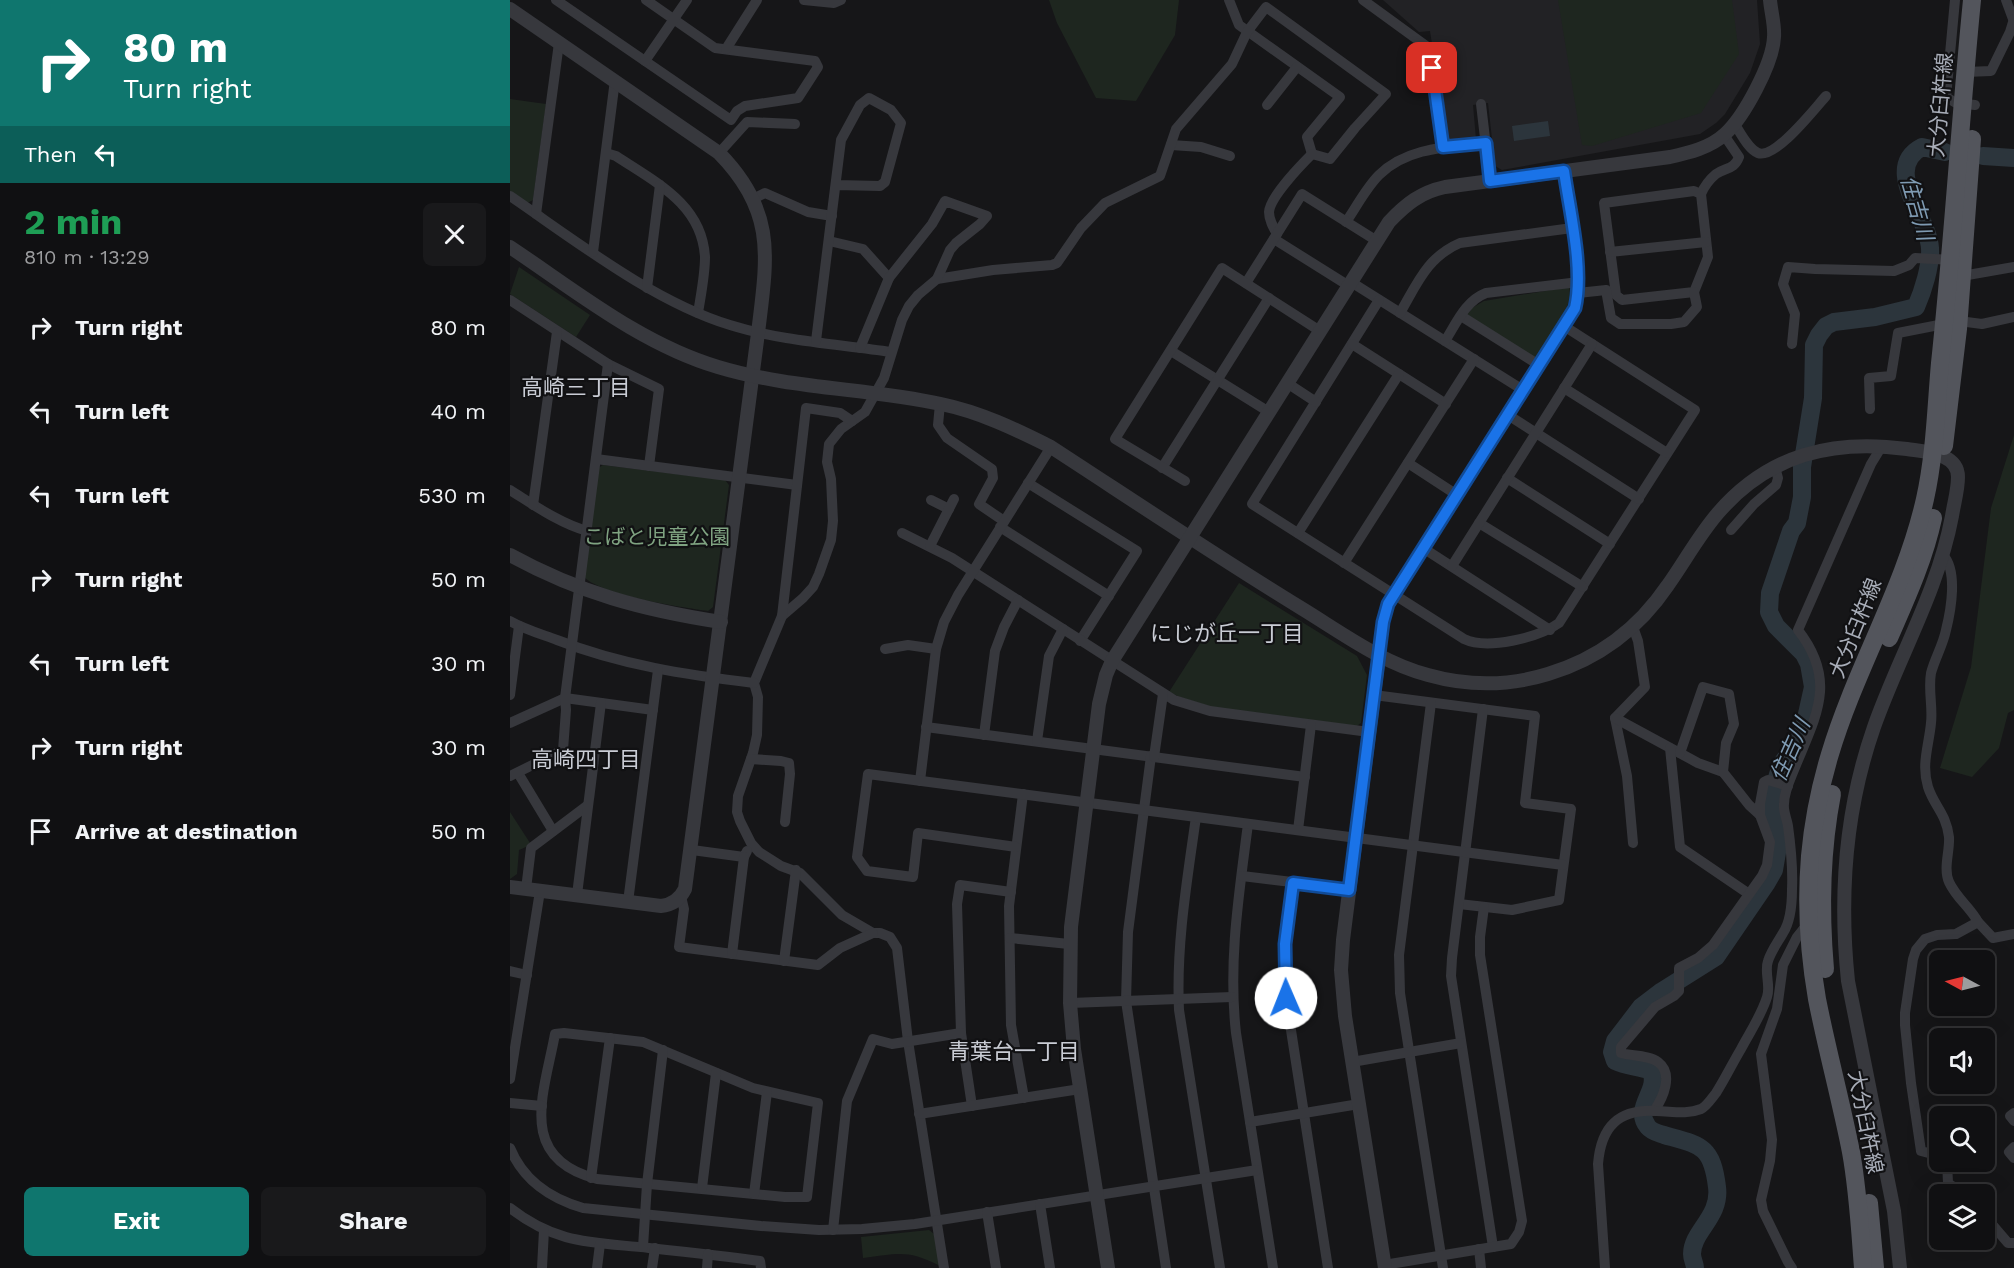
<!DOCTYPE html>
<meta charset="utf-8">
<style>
body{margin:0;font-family:"Work Sans","Noto Sans JP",sans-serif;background:#19191b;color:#f1f3f6;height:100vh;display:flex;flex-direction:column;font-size:22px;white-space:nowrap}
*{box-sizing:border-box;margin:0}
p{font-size:20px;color:#9c9d9f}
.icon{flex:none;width:33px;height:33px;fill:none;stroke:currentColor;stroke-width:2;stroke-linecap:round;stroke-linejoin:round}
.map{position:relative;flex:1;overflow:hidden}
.sheet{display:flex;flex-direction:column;background:#101012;width:510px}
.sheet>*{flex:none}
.hud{background:#0f766e;color:#fff;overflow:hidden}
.needle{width:39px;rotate:277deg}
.buttons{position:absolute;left:1419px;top:950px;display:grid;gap:12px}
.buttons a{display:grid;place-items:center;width:66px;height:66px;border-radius:9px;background:#101012;box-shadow:0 6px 24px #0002,0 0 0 2px #303032;font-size:30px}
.pin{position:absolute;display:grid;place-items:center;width:51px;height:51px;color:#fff;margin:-26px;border-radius:12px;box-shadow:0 3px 9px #0006}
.me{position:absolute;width:66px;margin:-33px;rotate:359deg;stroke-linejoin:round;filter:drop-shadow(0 0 4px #0008)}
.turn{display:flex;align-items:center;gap:21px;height:126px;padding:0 24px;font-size:27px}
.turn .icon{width:78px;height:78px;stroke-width:2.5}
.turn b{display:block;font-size:42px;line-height:51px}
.then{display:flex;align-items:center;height:57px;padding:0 24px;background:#0003;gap:12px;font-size:22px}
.round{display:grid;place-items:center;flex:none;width:63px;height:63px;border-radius:9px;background:#19191b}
.overview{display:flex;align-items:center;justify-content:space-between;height:102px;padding:0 24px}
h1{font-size:36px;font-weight:700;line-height:45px;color:#1e9e55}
.action{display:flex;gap:12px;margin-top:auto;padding:12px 24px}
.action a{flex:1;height:69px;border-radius:9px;background:#0f766e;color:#fff;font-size:24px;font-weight:700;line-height:69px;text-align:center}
.action a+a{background:#19191b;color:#f1f3f6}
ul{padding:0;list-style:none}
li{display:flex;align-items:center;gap:18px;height:84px;padding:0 24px}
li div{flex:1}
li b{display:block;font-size:22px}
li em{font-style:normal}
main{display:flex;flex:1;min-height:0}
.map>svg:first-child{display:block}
.built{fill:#222225}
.green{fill:#1e261f}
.water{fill:#2c353c}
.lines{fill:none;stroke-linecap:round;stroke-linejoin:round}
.river{stroke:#2c353c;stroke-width:18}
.minor{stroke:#37383d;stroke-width:10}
.tertiary{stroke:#37383d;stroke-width:14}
.primary{stroke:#53555c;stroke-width:18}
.route-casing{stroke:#114b97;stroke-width:15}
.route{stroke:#1a73e8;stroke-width:10}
.labels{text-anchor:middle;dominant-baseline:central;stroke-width:4.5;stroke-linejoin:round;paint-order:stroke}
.street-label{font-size:21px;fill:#a8adb8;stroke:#111113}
.park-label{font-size:21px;fill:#7fa381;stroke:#111113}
.water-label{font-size:22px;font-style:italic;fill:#7f9bb3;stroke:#111113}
.neighbourhood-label{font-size:22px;fill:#c9ccd4;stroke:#111113}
</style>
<main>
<section class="sheet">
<div class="hud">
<div class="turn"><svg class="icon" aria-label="right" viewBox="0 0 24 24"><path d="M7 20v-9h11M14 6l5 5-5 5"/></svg><div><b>80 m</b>Turn right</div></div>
<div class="then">Then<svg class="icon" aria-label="left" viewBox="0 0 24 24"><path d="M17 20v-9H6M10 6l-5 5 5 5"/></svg></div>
</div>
<div class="overview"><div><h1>2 min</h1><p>810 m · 13:29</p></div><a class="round"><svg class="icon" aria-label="close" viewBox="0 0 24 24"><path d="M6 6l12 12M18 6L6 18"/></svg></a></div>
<ul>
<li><svg class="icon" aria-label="right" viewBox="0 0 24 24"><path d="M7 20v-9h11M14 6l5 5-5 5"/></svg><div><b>Turn right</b></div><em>80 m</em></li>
<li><svg class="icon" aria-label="left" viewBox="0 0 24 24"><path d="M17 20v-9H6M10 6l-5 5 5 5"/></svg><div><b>Turn left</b></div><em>40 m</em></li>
<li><svg class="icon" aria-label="left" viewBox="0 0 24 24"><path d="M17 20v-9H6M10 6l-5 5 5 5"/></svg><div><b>Turn left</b></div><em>530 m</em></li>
<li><svg class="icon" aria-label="right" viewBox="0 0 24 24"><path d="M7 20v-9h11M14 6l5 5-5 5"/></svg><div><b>Turn right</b></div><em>50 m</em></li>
<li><svg class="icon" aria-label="left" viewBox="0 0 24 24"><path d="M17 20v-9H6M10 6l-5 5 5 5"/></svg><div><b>Turn left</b></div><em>30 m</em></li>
<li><svg class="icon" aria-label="right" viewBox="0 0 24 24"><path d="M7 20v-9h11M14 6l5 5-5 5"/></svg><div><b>Turn right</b></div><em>30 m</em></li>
<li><svg class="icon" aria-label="arrive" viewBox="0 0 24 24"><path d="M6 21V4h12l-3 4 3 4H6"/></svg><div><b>Arrive at destination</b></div><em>50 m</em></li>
</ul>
<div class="action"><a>Exit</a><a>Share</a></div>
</section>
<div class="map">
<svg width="1504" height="1268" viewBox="0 0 1504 1268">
<rect width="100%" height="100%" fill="#161618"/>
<path class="built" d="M 873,0 L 1247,0 L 1250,44 L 1240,73 L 1215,114 L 1206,123 L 1190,134 L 992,170 L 985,166 L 978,103 L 963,105 L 966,139 L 942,142 L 936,136 L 920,31 L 909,32 Z"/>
<g class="green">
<path d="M 539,0 L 669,0 L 665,35 L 626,101 L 586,98 L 547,23 Z"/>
<path d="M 1048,0 L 1222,0 L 1229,54 L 1191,113 L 1082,146 L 1072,145 Z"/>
<path d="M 0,99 L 36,104 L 23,200 L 17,203 L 0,191 Z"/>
<path d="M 9,267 L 80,315 L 66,337 L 0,294 Z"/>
<path d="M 1059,287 C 1065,309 1037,341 1026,359 L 957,315 L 962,308 L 974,301 Z"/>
<path d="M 1504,435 L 1504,710 L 1498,713 L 1489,748 L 1462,777 L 1430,768 L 1461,667 L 1481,508 Z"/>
<path d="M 93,465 L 215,480 L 219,485 L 203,607 L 198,611 C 170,607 94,596 74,577 L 88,468 Z"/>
<path d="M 729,583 L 847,656 L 857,675 L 851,723 L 847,726 L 702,707 L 670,697 L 659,692 Z"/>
<path d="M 0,812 L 20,843 L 16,847 L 9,850 L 7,874 L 0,879 Z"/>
<path d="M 419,1230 L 424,1234 L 430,1266 C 397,1249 388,1254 353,1258 L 351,1237 Z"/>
</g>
<path class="water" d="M 1038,121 L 1040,136 L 1004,141 L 1002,126 Z"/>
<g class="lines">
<g class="river">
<path d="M 1473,156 L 1504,158"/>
<path d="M 1185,1268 C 1185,1264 1182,1259 1182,1254 C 1182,1231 1211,1217 1207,1187 C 1202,1145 1190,1145 1154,1135 C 1148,1133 1142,1132 1138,1127 C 1122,1107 1150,1091 1141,1071 C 1129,1066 1117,1067 1105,1061 L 1102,1052 L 1105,1041 L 1131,1007 L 1152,991 L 1206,957 L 1256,884 L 1264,870 L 1269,841 L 1260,807 L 1262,794 L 1271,765 L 1293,732 L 1303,687 L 1299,664 L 1294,654 L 1266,626 L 1259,612 L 1260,593 L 1281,531 L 1287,523 L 1292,497 L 1292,467 L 1303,398 L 1304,345 L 1309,335 L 1316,326 L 1324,322 L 1365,317 L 1406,307 C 1413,291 1421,266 1420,248 C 1418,216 1372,168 1412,147 L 1435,152"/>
</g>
<g class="minor">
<path d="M 46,0 L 221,120 L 227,111 L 235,106 L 288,98 L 308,67 L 305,61 L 205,48 L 136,0"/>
<path d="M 294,0 L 324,3 L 331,0"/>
<path d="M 719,0 L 729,25 L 830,97 L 797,137 L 802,154"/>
<path d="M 853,0 L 919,48 L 933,147"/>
<path d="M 1445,0 L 1436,97 L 1446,103 L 1465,105"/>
<path d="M 1496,0 L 1503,19"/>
<path d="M 216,49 L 247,0"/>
<path d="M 135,61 L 177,0"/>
<path d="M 1456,72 L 1481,71 L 1500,32 L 1504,19"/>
<path d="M 971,104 L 980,181"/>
<path d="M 757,105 L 787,67"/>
<path d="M 1224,123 C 1230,132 1238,149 1248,153 C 1265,160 1305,108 1316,96"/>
<path d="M 661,145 L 691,147 L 720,156"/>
<path d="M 96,153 L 106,156 C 145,182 192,204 195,257 C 195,275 191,294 188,313"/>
<path d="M 209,153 L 237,122 L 285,124"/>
<path d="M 1191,194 L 1184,191 L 1094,203 L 1106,295 L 1112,300 L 1184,292 L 1198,257 L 1191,194 C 1194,187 1200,179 1206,174 C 1216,167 1224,170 1229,157 L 1214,135"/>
<path d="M 0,196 C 66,241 144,302 220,325 C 271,341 328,344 381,352"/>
<path d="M 243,199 L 255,193 L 298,212 L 322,216"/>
<path d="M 26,214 L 49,43"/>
<path d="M 836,222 C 847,206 856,188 869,175 C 897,147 939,147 976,143"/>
<path d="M 764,239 L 839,286"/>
<path d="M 319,241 L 353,249 L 379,278"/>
<path d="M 83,252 L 105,80"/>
<path d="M 1100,252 L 1196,242"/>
<path d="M 1452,276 L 1504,267"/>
<path d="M 427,279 L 483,270 L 542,265 L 547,263 L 571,228 L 595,203 L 650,176 L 666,129 L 722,64 L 737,32 L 756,7 L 876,94 L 845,128 L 820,159 L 802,154 C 791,165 760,197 759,212 C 759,220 763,227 767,234"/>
<path d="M 841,282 L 1013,390"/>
<path d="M 736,283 L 792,194 L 867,241"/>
<path d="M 137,288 L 150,185"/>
<path d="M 1068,293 L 1096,290 L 1101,318 L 1110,324 L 1161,324 L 1174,322 L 1187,307 L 1184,292"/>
<path d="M 0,300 L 98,364 L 149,389 L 139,466"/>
<path d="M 869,300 L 742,504 L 954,639 C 977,650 1028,638 1049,623 L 1185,410 L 1054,326"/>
<path d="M 890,313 C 907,284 917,257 950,243 L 1062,228"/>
<path d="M 951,316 L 1029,365"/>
<path d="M 306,341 L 331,140 L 350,105 L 359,98 L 381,110 L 391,123 L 375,182 L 370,186 L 326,185"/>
<path d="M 935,341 C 946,324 955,301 976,293 L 1069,282"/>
<path d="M 842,344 L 936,404"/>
<path d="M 1282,344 L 1285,314 L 1273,284 L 1278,267 L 1305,269 L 1384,271 L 1399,265 L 1405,258 L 1443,260"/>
<path d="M 350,348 L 379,278 L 422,224 L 435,201 L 477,216 L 470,224 L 446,243 L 440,250 L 427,279 L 408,295 L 399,306 L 392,320 L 374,378 L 355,412 L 331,429 L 319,444 L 317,462 L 321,479 L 323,521 L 321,540 L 309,574 L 303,587 L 293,598 L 272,616 L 244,683 L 248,697 L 247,735 L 243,753 L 228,796 L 227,812 L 230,821 L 241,843 L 249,852 L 271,866 L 290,873 L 332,915 L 363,933 L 370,933 L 380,937 L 387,948 L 398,1041 L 434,1268"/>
<path d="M 661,351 L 759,412"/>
<path d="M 777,383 L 806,402"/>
<path d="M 1054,388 L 1157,453"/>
<path d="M 430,404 L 428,425 L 437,438 L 482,469 L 483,478 L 469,504 L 494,521"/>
<path d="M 1360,409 L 1359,378 L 1381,376 L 1388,333 L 1449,321 L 1472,324 L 1504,317"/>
<path d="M 998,415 L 1129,499"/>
<path d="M 86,459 L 287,485"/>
<path d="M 898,463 L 947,495"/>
<path d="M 652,468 L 759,298"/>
<path d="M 997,478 L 1100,544"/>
<path d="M 675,481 L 605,439 L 712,268 L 810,331"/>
<path d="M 518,483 L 627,551 L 570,641"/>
<path d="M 0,490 C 24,505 49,523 77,531"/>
<path d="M 421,500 L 439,509"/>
<path d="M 23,505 L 47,332"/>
<path d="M 969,523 L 1073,587"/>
<path d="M 490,527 L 599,596"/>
<path d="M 1221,530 L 1244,504 L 1266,485 L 1268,478 L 1265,467"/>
<path d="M 392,533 L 442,558 L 664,700 L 700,711 L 859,732"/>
<path d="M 788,533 L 889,374"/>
<path d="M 420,546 L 444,499"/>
<path d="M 913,548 L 1040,630"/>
<path d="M 834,563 L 964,359"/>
<path d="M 942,566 L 1082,344"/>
<path d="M 272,616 L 296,408 L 330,413 L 342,421"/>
<path d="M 0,621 C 14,629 31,634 47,640 C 111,665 177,675 244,683"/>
<path d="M 1123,627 L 1128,641 L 1135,687 L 1105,718 L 1117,776 L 1123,843"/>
<path d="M 375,649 L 398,645 L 426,649"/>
<path d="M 869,655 L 873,623 L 880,600 L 1065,308 C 1074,269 1060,212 1054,171"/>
<path d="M 0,695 L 9,626"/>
<path d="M 864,695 L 1025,716 L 1015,803 L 1061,809 L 1049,900 L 1002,910 L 949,904"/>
<path d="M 921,703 L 889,955 L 890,993 L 933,1268"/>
<path d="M 973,709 L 942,958 L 941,976 L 983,1247"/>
<path d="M 1105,718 L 1188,763 L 1213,772"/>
<path d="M 0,723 L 55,698 L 143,710"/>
<path d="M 416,727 L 795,777"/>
<path d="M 474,735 L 485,651 L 494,627 L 508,600"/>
<path d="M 527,741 L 539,656 L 553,629"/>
<path d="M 1160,748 L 1170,847 L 1239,894"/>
<path d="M 1170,753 L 1193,687 L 1219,694 L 1224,724 L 1216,743 L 1213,772 L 1239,805 L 1250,815"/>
<path d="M 641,756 L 618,932 L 616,1001 L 656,1268"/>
<path d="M 644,757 L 653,694"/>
<path d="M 241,759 L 271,761 L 279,763 L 280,774 L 275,822"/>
<path d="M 8,773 L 43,831"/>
<path d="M 0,776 L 53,750 L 56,710 L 55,698 L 98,364"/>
<path d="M 410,781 L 426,649 L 434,622 L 448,595 L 541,447"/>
<path d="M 513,794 L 499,906 L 501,1025 L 514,1098"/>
<path d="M 686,817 C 677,881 666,945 669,1010 L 710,1268"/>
<path d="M 738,824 C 729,894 718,962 726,1033 L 763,1268"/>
<path d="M 788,830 L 801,725"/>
<path d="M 506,847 L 408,833 L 403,877 L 357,871 L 347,857 L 358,774 L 1053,865"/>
<path d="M 182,850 L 234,857 L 237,851"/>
<path d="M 732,876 L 839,889"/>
<path d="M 783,883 L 775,944 L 776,998 L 818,1268"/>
<path d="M 16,889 L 21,848 L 78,805"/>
<path d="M 67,895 L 91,703"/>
<path d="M 171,896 L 174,909 L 169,947 L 308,965 L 330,948 L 363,933"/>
<path d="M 118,902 L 148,670"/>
<path d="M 1468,922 L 1483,938 L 1504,934"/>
<path d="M 500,938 L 559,944"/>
<path d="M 222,954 L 234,857"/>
<path d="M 274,961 L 286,870"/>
<path d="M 0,971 L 17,975"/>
<path d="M 560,1003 L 722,997"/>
<path d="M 54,1033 L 133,1042 L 243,1088 L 308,1103 L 297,1197 L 275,1197 L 87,1179 C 6,1158 34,1094 45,1034 Z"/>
<path d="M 842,1062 L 951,1043"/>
<path d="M 0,1079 L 30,891"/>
<path d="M 0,1103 L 32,1106"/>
<path d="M 462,1106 L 451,1033 L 447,904 L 450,885 L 501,892"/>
<path d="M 1144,1111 C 1153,1098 1164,1074 1148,1062 C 1139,1055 1122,1056 1111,1053 L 1111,1047 L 1145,1007 L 1164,996 L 1169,991 L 1169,968 L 1188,958 L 1203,945 L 1252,876 L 1257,865 L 1260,842 L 1250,815 L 1250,804 L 1254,782 L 1258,780 L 1278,786"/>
<path d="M 1504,1113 L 1500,1116 L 1504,1121"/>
<path d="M 409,1114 L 570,1089"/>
<path d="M 740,1122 L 849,1104"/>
<path d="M 1504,1147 L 1499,1152 L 1504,1158"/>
<path d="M 0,1148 C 13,1180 41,1199 73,1208 L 251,1226 L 309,1230 L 352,1229 L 405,1224 L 747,1170"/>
<path d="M 1430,1156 L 1411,1151 L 1401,1083 L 1395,1025 L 1395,1013 L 1403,959 L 1406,950 L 1415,939 L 1427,935 L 1446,934 L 1468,922 C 1460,907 1447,899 1439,882 C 1433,868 1440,851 1439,837 C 1436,813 1424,806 1418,787 C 1411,764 1419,745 1421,723 C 1423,707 1418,690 1421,673 C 1425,658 1433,645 1436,630 C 1441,610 1448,571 1433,555"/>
<path d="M 1437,1161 L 1438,1183 L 1453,1194"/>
<path d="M 81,1178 L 100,1038"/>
<path d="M 192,1188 L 206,1073"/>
<path d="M 244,1194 L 257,1092"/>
<path d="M 530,1204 L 540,1268"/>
<path d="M 0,1208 C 47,1245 84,1242 139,1248 C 176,1252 213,1256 250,1261 L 251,1268"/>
<path d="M 477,1212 L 486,1268"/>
<path d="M 1474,1215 L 1498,1243 L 1504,1243"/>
<path d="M 323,1230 L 337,1101 L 363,1039 L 382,1044 L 451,1033"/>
<path d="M 133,1247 L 137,1184 L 153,1050"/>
<path d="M 969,1249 L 971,1268"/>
<path d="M 874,1265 L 1001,1244 L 1009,1232 L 1012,1221 L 970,955 L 970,937 L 974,907"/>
<path d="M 32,1268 L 34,1230"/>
<path d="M 87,1268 L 90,1244"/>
<path d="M 142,1268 L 145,1248"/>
<path d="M 197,1268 L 198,1254"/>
<path d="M 1095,1268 L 1088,1164 C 1091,1127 1108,1109 1146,1111 C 1161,1111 1176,1115 1191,1109 C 1196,1107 1202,1098 1206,1093 C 1215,1079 1222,1064 1231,1049 C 1240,1032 1251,1016 1257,997 C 1261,986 1254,972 1258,961 C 1261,951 1268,942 1273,933 C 1281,921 1282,904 1282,889 C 1283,868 1281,848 1278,826 C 1277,819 1273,811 1274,804 C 1274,791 1281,778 1286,765 C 1307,714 1327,680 1288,630 L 1361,464 L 1372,446"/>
<path d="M 1282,1268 L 1278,1262 L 1253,1211 L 1251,1200 L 1260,1161 L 1262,1140 L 1251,1054 L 1267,1009 L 1273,965 L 1287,937 L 1299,922"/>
</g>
<g class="tertiary">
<path d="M 0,9 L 209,153 C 267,212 257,258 248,333 L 175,889 C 170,899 162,905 151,906 L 0,887"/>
<path d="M 0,247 C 66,291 131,344 208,367 C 281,389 357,388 431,404 C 470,412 505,429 541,447 C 624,501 706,556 791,608 C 832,633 872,663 918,675 C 957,686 999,686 1038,674 C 1088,659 1129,628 1158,585 C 1175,561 1189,535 1208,513 C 1259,454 1323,439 1397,449 C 1416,452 1448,453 1448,477 C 1448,490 1444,503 1442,516 C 1428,591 1389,656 1364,727 C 1335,810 1329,895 1338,981 L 1384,1211 L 1390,1268"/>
<path d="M 0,555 C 69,593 133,610 211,622"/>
<path d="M 869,655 L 833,940 L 831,970 L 835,1016 L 875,1268"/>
<path d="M 598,1268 L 564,1049 L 560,1003 L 561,927 L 589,704 L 596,675 L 602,661 L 879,222 C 896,204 911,192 935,187 L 1160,157 C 1178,153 1200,148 1215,134 C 1234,117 1263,63 1264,37 C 1265,25 1261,12 1260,0"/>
</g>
<g class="primary">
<path d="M 1434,446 L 1448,329 L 1462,139"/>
<path d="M 1379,638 C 1396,599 1414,560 1423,518"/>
<path d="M 1315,969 C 1310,911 1311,851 1322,794"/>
<path d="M 1359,1203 L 1365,1268"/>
<path d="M 1353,1268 C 1350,1229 1348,1190 1341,1152 C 1331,1101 1317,1050 1307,999 C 1299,953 1296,904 1300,856 C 1303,823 1310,787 1320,754 C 1346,667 1395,588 1415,499 C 1425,454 1426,408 1430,363 C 1443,242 1450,121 1462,0"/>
</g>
</g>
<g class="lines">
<defs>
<path id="route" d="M 776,998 L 775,944 L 783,883 L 839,890 L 873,622 L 878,604 L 1065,308 C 1074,269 1060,213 1054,171 L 980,181 L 976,143 L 933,147 L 922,68"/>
</defs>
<use href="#route" class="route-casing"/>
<use href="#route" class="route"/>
</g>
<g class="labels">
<g class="street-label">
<text transform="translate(1430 105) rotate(-85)">大分臼杵線</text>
<text transform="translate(1345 628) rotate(-68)">大分臼杵線</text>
<text transform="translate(1356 1122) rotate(79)">大分臼杵線</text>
</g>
<g class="park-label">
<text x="147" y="536">こばと児童公園</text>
</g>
<g class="water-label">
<text transform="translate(1407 208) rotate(74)">住吉川</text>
<text transform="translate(1280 750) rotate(-66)">住吉川</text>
</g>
<g class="neighbourhood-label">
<text x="66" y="387">高崎三丁目</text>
<text x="717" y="633">にじが丘一丁目</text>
<text x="76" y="759">高崎四丁目</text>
<text x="504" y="1051">青葉台一丁目</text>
</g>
</g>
</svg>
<div class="buttons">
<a><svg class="needle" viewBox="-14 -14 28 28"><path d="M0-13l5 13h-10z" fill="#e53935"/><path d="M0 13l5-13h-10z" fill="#9c9d9f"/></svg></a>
<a><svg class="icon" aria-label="sound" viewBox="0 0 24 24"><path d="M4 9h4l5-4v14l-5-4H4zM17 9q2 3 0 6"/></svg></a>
<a><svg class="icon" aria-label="search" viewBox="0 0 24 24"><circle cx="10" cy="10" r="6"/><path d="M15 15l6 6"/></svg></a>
<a><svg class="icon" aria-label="layers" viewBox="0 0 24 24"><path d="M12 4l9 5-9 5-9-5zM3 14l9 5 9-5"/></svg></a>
</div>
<div class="pin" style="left:922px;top:68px;background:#d93025"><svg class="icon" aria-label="arrive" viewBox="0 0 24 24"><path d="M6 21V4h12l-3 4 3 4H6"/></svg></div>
<svg class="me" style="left:776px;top:998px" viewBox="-20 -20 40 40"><circle r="19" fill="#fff"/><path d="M0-13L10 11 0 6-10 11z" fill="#1a73e8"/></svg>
</div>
</main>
